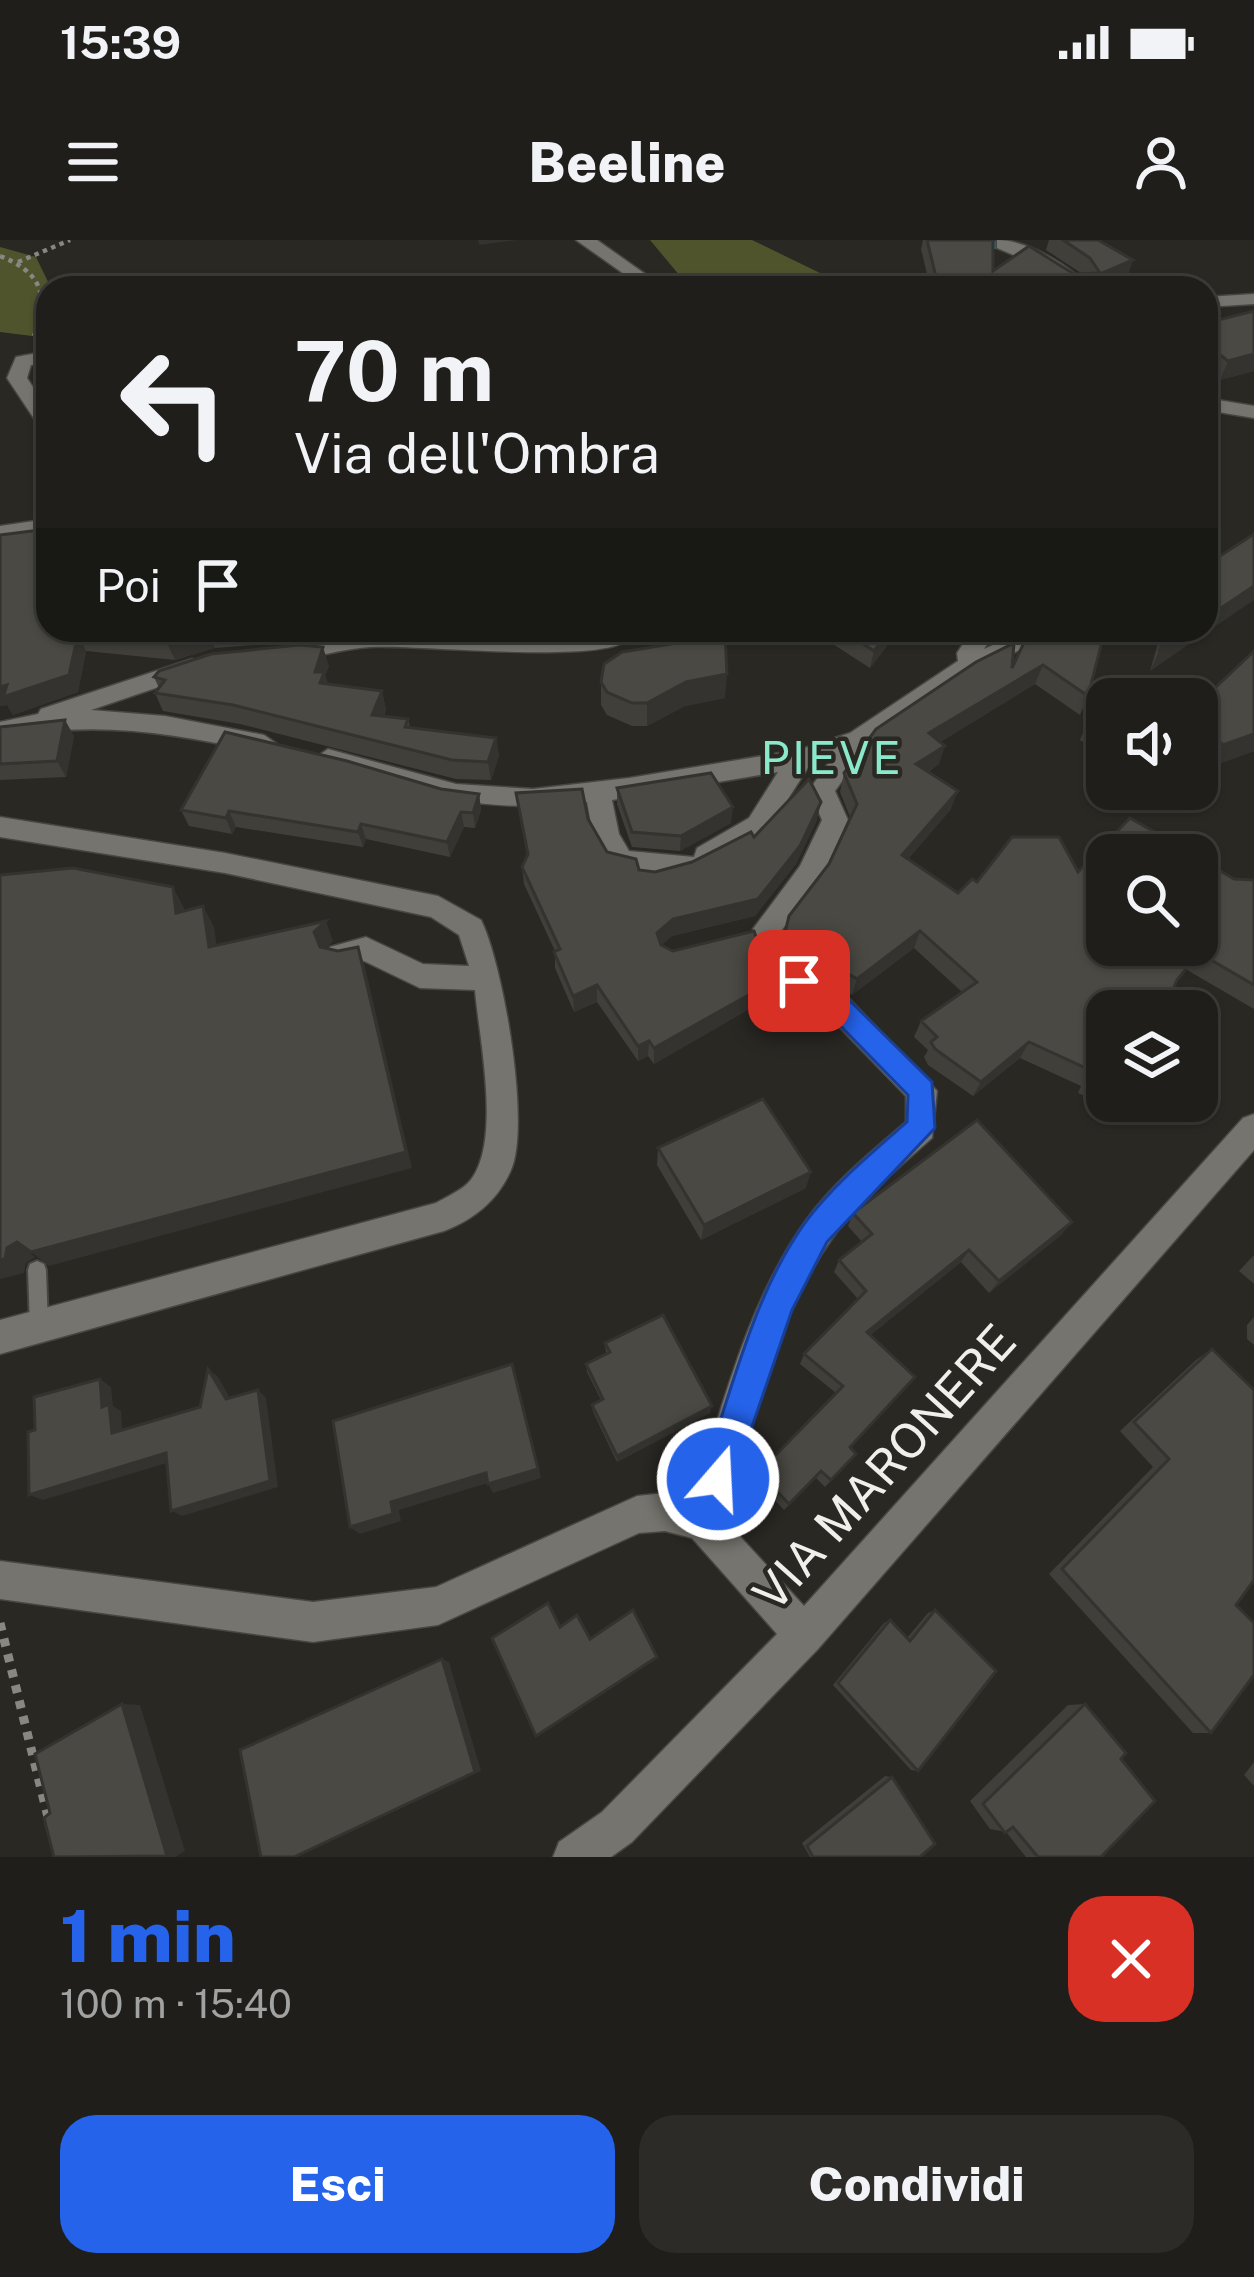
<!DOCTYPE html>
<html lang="it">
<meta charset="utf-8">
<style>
body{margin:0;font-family:"Public Sans",sans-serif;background:#2c2b27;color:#f1f3f6;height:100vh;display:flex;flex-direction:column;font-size:45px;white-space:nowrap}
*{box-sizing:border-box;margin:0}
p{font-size:39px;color:#a1a2a2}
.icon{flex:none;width:66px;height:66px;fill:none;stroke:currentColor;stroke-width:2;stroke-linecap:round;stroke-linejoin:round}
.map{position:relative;height:1617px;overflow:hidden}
.side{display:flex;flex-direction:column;background:#1f1e1a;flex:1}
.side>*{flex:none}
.top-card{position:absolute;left:36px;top:36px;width:1182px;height:366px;border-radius:36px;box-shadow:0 3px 9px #0004,0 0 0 3px #3c3c39;background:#1f1e1a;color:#f1f3f6;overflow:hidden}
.tools{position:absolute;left:1086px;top:438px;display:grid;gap:24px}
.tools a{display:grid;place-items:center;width:132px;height:132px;border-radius:24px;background:#1f1e1a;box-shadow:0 3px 9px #0004,0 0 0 3px #3c3c39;font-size:60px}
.pin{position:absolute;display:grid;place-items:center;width:102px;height:102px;color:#fff;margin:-51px;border-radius:24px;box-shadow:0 6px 18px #0006}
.me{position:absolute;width:132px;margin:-66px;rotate:19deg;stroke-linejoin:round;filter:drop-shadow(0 0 9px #0008)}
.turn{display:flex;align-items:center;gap:42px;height:252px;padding:0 60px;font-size:54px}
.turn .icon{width:156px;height:156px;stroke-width:2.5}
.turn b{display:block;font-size:84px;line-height:102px}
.then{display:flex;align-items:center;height:114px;padding:0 60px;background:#0003;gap:24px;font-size:45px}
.round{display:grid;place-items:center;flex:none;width:126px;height:126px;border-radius:36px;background:#2c2b27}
.overview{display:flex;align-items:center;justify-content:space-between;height:204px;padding:0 60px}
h1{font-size:72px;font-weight:800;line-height:90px;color:#2563eb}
.cta{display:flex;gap:24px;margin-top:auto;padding:24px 60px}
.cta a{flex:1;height:138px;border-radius:36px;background:#2563eb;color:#fff;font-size:48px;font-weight:800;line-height:138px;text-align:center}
.cta a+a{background:#2c2b27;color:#f1f3f6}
.status{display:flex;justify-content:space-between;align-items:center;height:84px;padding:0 60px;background:#1f1e1a;direction:ltr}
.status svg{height:33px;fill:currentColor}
header{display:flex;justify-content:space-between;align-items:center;height:156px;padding:0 60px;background:#1f1e1a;font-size:54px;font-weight:800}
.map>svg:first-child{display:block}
.green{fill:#4f542d}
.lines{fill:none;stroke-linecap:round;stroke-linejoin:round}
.stream{stroke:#257178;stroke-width:8}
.lane-casing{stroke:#474642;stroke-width:4}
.street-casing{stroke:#474642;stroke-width:3}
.path-far1{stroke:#888782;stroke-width:4.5;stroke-dasharray:4.5 4.5;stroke-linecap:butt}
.path{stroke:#888782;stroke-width:9;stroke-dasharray:8 8;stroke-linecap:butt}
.lane{fill:#76746e;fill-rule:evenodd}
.street{fill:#76746e;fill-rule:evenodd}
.wall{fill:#403f3a}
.shaded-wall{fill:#34332f}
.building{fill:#4a4943;stroke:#34332f;stroke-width:3}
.route{fill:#2563eb;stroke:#184099;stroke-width:3}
.labels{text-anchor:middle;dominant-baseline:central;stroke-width:9;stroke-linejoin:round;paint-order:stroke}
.quarter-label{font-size:45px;letter-spacing:3px;fill:#8be9cb;stroke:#292823}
.near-street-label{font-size:48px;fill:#f0efeb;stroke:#292823}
</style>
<div class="status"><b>15:39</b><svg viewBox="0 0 49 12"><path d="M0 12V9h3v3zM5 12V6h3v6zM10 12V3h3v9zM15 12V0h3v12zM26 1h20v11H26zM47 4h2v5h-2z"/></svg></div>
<header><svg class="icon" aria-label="menu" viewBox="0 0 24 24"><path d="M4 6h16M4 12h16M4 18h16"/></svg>Beeline<svg class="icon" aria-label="person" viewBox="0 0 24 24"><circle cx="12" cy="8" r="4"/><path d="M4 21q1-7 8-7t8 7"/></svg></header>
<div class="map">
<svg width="1254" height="1617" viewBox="0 0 1254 1617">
<rect width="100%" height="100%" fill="#292823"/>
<g class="green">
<path d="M 650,0 L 752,0 L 851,48 L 690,48 Z"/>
<path d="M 0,7 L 36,17 L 51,48 L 48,98 L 0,92 Z"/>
</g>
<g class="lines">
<path class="stream" d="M 977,0 L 995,5"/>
<defs>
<g id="lane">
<path d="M 649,390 L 684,390 L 678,394 L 617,403 L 611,399 L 617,395 Z"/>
<path d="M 37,1021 L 44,1024 L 46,1030 L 48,1086 L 46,1093 L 39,1095 L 32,1093 L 30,1086 L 28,1030 L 30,1024 Z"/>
</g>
<g id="street">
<path d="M 576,0 L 597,0 L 665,48 L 644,48 Z"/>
<path d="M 997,0 C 1029,0 1069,26 1091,48 L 1071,48 L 1044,28 L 997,8 Z"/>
<path d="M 1254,54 L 1254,64 L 1206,67 L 1206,57 Z"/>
<path d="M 48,111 L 48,123 L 31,125 L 27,138 L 48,170 L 48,191 L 41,189 L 7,138 L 16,117 Z"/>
<path d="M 1206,158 L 1254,166 L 1254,178 L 1206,170 Z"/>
<path d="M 48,279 L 48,293 L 0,300 L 0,286 Z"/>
<path d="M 972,390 L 996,390 L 984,409 L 1027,390 L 1060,390 L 979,430 L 868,505 L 835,551 L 848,580 L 821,639 L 781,691 L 779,718 L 759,718 L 753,689 L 800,626 L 822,580 L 809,550 L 832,518 L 809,526 L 767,592 L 717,622 L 701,623 L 698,632 L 688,635 L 611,628 L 593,595 L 587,562 C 482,575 418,554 319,525 L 315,518 L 328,509 L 456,544 L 533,549 L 629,538 L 798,510 L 850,493 L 958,421 L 957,413 ZM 778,532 L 749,578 L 697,608 L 694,617 L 629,611 L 619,594 L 612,560 Z"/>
<path d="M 369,391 L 547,396 L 617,391 L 629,399 C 603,425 416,404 370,407 C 343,409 314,417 287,422 L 275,414 L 287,406 Z"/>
<path d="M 192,419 L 200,421 L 200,433 L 91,470 L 165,476 L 264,495 L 277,504 L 273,510 L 264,513 C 176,494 89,478 0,500 L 0,482 L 38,474 L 41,469 Z"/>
<path d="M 0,577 L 225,613 L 438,656 L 481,680 C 503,724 531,885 511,930 C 498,960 475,979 444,991 L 0,1114 L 0,1080 L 436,963 C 446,957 460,951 468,943 C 503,906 479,798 475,750 L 420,748 L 364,721 L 340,727 L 330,723 L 326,715 L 330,707 L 366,697 L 423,724 L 469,726 L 459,695 L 431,677 L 225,633 L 0,597 Z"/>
<path d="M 799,729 L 842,751 L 937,851 L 932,898 C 896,930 856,962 829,1003 C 773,1084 753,1185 723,1278 L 804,1366 L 1243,878 L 1254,874 L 1254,910 L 818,1409 L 632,1602 L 611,1617 L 553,1617 L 559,1602 L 602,1572 L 777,1394 L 692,1298 L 665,1291 L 639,1293 L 438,1385 L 313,1402 L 0,1359 L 0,1321 L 313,1362 L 436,1347 L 637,1256 L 665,1253 L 692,1261 C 723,1166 747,1062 807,979 C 834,942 871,912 906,882 L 906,856 L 822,769 L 789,749 L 785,741 L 789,733 Z"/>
</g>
</defs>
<use href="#lane" class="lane-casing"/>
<use href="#street" class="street-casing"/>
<g class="path-far1">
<path d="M 0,16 C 41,32 50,55 34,96"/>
<path d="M 18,22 L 70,0"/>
</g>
<path class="path" d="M 0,1383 L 49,1581"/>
<use href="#lane" class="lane"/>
<use href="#street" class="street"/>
</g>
<g class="wall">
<path d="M 923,0 L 993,0 L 993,31 L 1074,34 L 1081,33 L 1046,10 L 1049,0 L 1098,0 L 1127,38 L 1108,46 L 928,38 L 921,9 Z"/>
<path d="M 1254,71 L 1254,131 L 1220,140 L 1206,129 L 1206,83 Z"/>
<path d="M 0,295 L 48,390 L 295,390 L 290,402 L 215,408 L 175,420 L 86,411 L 78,452 L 13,475 L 7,465 L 0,466 Z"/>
<path d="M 811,390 L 899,390 L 870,428 Z"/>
<path d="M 1162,390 L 1206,390 L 1150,431 Z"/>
<path d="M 1027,396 L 1088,456 L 1080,475 L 1035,444 L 940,502 L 939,524 L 928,532 L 951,569 L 908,619 L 958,653 L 977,642 L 1078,632 L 1254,640 L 1254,769 L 1187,730 L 1175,744 L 1107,771 L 1107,861 L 1124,861 L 1116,871 L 1078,853 L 1081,846 L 1020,818 L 973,856 L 928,825 L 924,817 L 928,810 L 914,797 L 921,781 L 962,752 L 914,708 L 852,755 L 801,725 L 787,729 L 784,749 L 654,824 L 648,816 L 638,821 L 597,762 L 574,772 L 555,728 L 555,711 L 524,644 L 522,627 L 527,616 L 516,553 L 588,579 L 607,612 L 639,630 L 655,632 L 692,622 L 754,597 L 817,580 L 796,624 L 755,676 L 672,696 L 661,705 L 673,711 L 759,705 L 782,706 L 829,624 L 850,577 L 840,552 L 844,533 L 1012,428 Z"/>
<path d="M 329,426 L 325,436 L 328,444 L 382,451 L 386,470 L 384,476 L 408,479 L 410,487 L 496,498 L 499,516 L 491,540 L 456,539 L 240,484 L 163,471 L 155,453 L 159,448 L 154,437 Z"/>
<path d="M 601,442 L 725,458 L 685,466 L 647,486 L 632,486 L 607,475 L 601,465 Z"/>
<path d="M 1197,465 L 1254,511 L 1210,527 L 1202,519 L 1197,522 Z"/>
<path d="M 1107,470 L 1107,519 L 1080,500 L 1087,484 Z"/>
<path d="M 0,487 L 74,496 L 66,537 L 0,540 Z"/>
<path d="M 617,548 L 731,583 L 680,611 L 632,607 L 617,564 Z"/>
<path d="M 441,549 L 479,554 L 481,570 L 475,588 L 464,587 L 450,617 L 366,599 L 363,607 L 236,587 L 232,594 L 189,586 L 181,570 Z"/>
<path d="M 658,908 L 806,948 L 701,1000 L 657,925 Z"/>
<path d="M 853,973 L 1072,982 L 1061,995 L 989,1053 L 961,1022 L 870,1095 L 851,1208 L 856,1214 L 825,1247 L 816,1238 L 784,1270 L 756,1240 L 759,1232 L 836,1153 L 800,1124 L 804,1114 L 858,1059 L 834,1032 L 839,1020 L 862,1002 L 848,986 Z"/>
<path d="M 1254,1015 L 1254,1044 L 1239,1031 Z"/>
<path d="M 1254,1077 L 1254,1105 L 1247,1099 L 1247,1085 Z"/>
<path d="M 605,1103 L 710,1173 L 617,1222 L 593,1172 L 592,1165 L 601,1160 L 587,1132 L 586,1124 L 606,1114 Z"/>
<path d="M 1212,1109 L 1236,1365 L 1211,1493 L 1193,1493 L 1049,1334 L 1153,1227 L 1120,1191 L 1196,1120 Z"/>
<path d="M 935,1370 L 918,1531 L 911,1530 L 833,1445 L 884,1383 L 890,1380 L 907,1398 L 928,1373 Z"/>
<path d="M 1085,1464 L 1121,1519 L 1101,1617 L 1026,1617 L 1006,1592 L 990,1589 L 970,1561 L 1068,1465 Z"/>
<path d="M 1254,1522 L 1254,1546 L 1244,1535 Z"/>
<path d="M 885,1536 L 892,1537 L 920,1617 L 810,1617 L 802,1603 Z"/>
</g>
<g class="shaded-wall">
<path d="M 478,0 L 517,0 L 479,5 Z"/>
<path d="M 1133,20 L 1127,38 L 1103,48 L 1100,34 Z"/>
<path d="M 1254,114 L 1254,131 L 1220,140 L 1228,121 Z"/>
<path d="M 1254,346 L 1254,360 L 1150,431 L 1160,409 L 1189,390 L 1206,390 L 1206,378 Z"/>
<path d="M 208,390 L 215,408 L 175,420 L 167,403 Z"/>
<path d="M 286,390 L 295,390 L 290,402 Z"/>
<path d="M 890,390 L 899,390 L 870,428 L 874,411 Z"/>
<path d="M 78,394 L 86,411 L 78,452 L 13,475 L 7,465 L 0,466 L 0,447 Z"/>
<path d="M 323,407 L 329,426 L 325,436 L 330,451 L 326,462 L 315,432 Z"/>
<path d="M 1043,425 L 1035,444 L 923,512 L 929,493 Z"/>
<path d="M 727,434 L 725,458 L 685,466 L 647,486 L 647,463 L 686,442 Z"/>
<path d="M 382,451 L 386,470 L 377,493 L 372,475 Z"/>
<path d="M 65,480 L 74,496 L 66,537 L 57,521 Z"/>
<path d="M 1254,494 L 1254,511 L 1210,527 L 1223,505 Z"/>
<path d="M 1215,497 L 1202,519 L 1197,522 L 1197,518 L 1207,502 Z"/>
<path d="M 496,498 L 499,516 L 491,540 L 488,522 Z"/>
<path d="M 945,506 L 939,524 L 910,542 L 916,524 Z"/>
<path d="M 958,551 L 951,569 L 896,633 L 902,615 Z"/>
<path d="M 479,554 L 481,570 L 475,588 L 473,573 Z"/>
<path d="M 821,562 L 817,580 L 796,624 L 755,676 L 672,696 L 656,710 L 657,693 Z"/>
<path d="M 733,567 L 731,583 L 680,611 L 681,596 Z"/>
<path d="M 229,571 L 236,587 L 232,594 L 226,578 Z"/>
<path d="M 461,572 L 464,587 L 450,617 L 447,602 Z"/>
<path d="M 361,584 L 366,599 L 363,607 L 358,592 Z"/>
<path d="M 173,647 L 184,668 L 188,694 L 176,673 Z"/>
<path d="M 203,666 L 214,687 L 220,728 L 209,707 Z"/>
<path d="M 326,681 L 333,701 L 322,713 L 314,692 Z"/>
<path d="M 920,691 L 914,708 L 852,755 L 857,739 Z"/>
<path d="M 358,707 L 365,727 L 412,928 L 49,1026 L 31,1012 Z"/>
<path d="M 805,708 L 801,725 L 787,729 L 783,735 L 788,733 L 784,749 L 654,824 L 654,808 L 784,722 L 791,712 Z"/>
<path d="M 597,745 L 597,762 L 574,772 L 573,756 Z"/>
<path d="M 649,801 L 648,816 L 638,821 L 638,806 Z"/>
<path d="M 1029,802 L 1020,818 L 973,856 L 981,842 Z"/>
<path d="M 811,932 L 806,948 L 701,1000 L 704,985 Z"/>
<path d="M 1072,982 L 1061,995 L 989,1053 L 999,1041 Z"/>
<path d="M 17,1002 L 35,1017 L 26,1023 L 24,1033 L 0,1039 L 0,1020 L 7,1008 Z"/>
<path d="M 969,1010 L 961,1022 L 861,1103 L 867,1092 Z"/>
<path d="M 208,1129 L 218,1137 L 235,1167 L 226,1159 Z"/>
<path d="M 516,1136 L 541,1238 L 493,1253 L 488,1244 Z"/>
<path d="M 100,1139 L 111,1147 L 113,1166 L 121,1171 L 123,1200 L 112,1193 L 102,1167 Z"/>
<path d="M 258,1150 L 266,1158 L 278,1247 L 182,1276 L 171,1271 Z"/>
<path d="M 712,1166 L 710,1173 L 617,1222 L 617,1216 Z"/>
<path d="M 166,1213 L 177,1220 L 43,1260 L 29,1255 Z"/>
<path d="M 486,1233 L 491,1242 L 399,1270 L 401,1281 L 360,1294 L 350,1287 L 391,1262 Z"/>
<path d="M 442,1419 L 449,1422 L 481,1531 L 294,1617 Z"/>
<path d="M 122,1464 L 140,1465 L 185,1611 L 175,1617 L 165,1617 Z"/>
</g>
<g class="building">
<path d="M 927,0 L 993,0 L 993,31 L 1029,6 L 1074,34 L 1100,33 L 1090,18 L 1063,0 L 1098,0 L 1133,20 L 1100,34 L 1109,48 L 885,48 L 884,46 L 936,37 Z"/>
<path d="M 1254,71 L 1254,114 L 1228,121 L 1206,104 L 1206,83 Z"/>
<path d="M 48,289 L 48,390 L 208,390 L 167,403 L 78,394 L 69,435 L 3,457 L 7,445 L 0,447 L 0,295 Z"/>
<path d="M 1254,294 L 1254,346 L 1206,378 L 1206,325 Z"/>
<path d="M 842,390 L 890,390 L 874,411 Z"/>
<path d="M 1039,390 L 1047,393 L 1051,390 L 1105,390 L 1088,456 L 1043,425 L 929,493 L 945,506 L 916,524 L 958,551 L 902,615 L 958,653 L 972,639 L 977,642 L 1012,597 L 1059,597 L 1078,632 L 1130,578 L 1194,615 L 1107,615 L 1107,705 L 1197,705 L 1197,617 L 1234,639 L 1254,640 L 1254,745 L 1199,713 L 1177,740 L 1164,771 L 1107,771 L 1107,847 L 1089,838 L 1092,831 L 1029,802 L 981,842 L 935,809 L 931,802 L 937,797 L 921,781 L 977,742 L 920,691 L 857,739 L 805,708 L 791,712 L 784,722 L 788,733 L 654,808 L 649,801 L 638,806 L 597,745 L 573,756 L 554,712 L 560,709 L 522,627 L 528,614 L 516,553 L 582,549 L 588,579 L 607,612 L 636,619 L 639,630 L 655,632 L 692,622 L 751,592 L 754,597 L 809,539 L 821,562 L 800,606 L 758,659 L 673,679 L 657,693 L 661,705 L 673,711 L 754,691 L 759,705 L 782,706 L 789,676 L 829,624 L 857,564 L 844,533 L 876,489 L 976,422 L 1014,403 L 1012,428 L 1027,396 Z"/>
<path d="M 1166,390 L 1189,390 L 1160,409 Z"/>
<path d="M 725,395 L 727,434 L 686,442 L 647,463 L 632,463 L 607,452 L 601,442 L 604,424 L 622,412 Z"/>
<path d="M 299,405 L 323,407 L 315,432 L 324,432 L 320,443 L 382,451 L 372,475 L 408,479 L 405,487 L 496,498 L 488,522 L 452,520 L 233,465 L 155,453 L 165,440 L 154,437 L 159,431 L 211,414 Z"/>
<path d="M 1254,411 L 1254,494 L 1223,505 L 1215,497 L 1207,502 L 1197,495 L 1197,465 Z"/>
<path d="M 1107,470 L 1107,498 L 1087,484 Z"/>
<path d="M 65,480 L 57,521 L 0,524 L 0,487 Z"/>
<path d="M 225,492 L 347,521 L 441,549 L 479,554 L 473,573 L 461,572 L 447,602 L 361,584 L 358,592 L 229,571 L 226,578 L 181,570 Z"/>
<path d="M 711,533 L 733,567 L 681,596 L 632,592 L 617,548 Z"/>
<path d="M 73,628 L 173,647 L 176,673 L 203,666 L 209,707 L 326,681 L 314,692 L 320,707 L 338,711 L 358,707 L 406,912 L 31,1012 L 17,1002 L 7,1008 L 5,1019 L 0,1020 L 0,635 Z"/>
<path d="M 763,859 L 811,932 L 704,985 L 658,908 Z"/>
<path d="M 977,880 L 1072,982 L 999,1041 L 969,1010 L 867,1092 L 915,1137 L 850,1207 L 856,1214 L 831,1240 L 821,1231 L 789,1264 L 759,1232 L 843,1146 L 804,1114 L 866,1051 L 839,1020 L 872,994 L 853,973 Z"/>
<path d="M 663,1075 L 712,1166 L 617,1216 L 592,1165 L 603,1159 L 586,1124 L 610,1112 L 605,1103 Z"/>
<path d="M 1212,1109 L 1254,1150 L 1254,1340 L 1236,1365 L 1254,1383 L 1254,1435 L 1211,1493 L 1062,1329 L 1169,1219 L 1134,1182 Z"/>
<path d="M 512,1124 L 538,1229 L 488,1244 L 486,1233 L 391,1262 L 393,1274 L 350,1287 L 333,1181 Z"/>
<path d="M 208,1129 L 226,1159 L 258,1150 L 270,1241 L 171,1271 L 166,1213 L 29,1255 L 28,1192 L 35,1190 L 34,1157 L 100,1139 L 102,1167 L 109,1164 L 112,1193 L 200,1167 Z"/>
<path d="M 548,1363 L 560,1387 L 577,1375 L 590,1399 L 633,1370 L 657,1417 L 536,1496 L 492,1398 Z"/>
<path d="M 935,1370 L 996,1431 L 918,1531 L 838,1443 L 890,1380 L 910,1401 Z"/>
<path d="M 442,1419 L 475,1532 L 294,1617 L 261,1617 L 240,1510 Z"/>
<path d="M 122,1464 L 167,1616 L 54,1617 L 44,1578 L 50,1573 L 35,1514 Z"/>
<path d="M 1085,1464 L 1126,1513 L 1121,1519 L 1155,1561 L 1101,1617 L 1038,1617 L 1013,1587 L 1005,1593 L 983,1564 Z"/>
<path d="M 892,1537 L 935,1604 L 920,1617 L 813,1617 L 807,1606 Z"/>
</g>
<path class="route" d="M 799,730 L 841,752 L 932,842 L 935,888 L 827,1002 L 792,1070 L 730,1251 L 718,1256 L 706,1251 L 701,1239 C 731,1155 753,1053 807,980 C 835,943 872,913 907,882 L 908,855 L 822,767 L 789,749 L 785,741 Z"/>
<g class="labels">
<g class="quarter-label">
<text x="832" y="517">PIEVE</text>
</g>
<g class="near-street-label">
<text transform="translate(884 1227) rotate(-48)">VIA MARONERE</text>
</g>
</g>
</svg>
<div class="tools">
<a><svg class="icon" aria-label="sound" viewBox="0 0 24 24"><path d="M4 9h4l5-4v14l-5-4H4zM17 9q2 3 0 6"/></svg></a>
<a><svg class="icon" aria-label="search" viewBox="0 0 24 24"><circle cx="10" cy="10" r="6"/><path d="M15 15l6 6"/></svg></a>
<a><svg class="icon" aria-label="layers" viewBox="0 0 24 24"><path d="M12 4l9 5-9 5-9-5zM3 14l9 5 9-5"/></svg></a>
</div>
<div class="pin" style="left:799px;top:741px;background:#d93025"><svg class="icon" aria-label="arrive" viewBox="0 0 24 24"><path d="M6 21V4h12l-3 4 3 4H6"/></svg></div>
<svg class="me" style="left:718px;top:1239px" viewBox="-20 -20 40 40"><circle r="17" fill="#2563eb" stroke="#fff" stroke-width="3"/><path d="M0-11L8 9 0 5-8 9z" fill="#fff"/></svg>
<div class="top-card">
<div class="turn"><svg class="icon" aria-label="left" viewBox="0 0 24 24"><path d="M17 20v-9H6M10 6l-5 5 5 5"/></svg><div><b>70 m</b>Via dell'Ombra</div></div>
<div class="then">Poi<svg class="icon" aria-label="arrive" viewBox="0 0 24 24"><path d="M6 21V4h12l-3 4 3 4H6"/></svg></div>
</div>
</div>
<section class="side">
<div class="overview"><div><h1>1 min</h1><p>100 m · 15:40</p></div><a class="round" style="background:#d93025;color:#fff"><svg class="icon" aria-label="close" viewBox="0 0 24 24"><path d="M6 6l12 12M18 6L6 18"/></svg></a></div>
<div class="cta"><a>Esci</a><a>Condividi</a></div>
</section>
